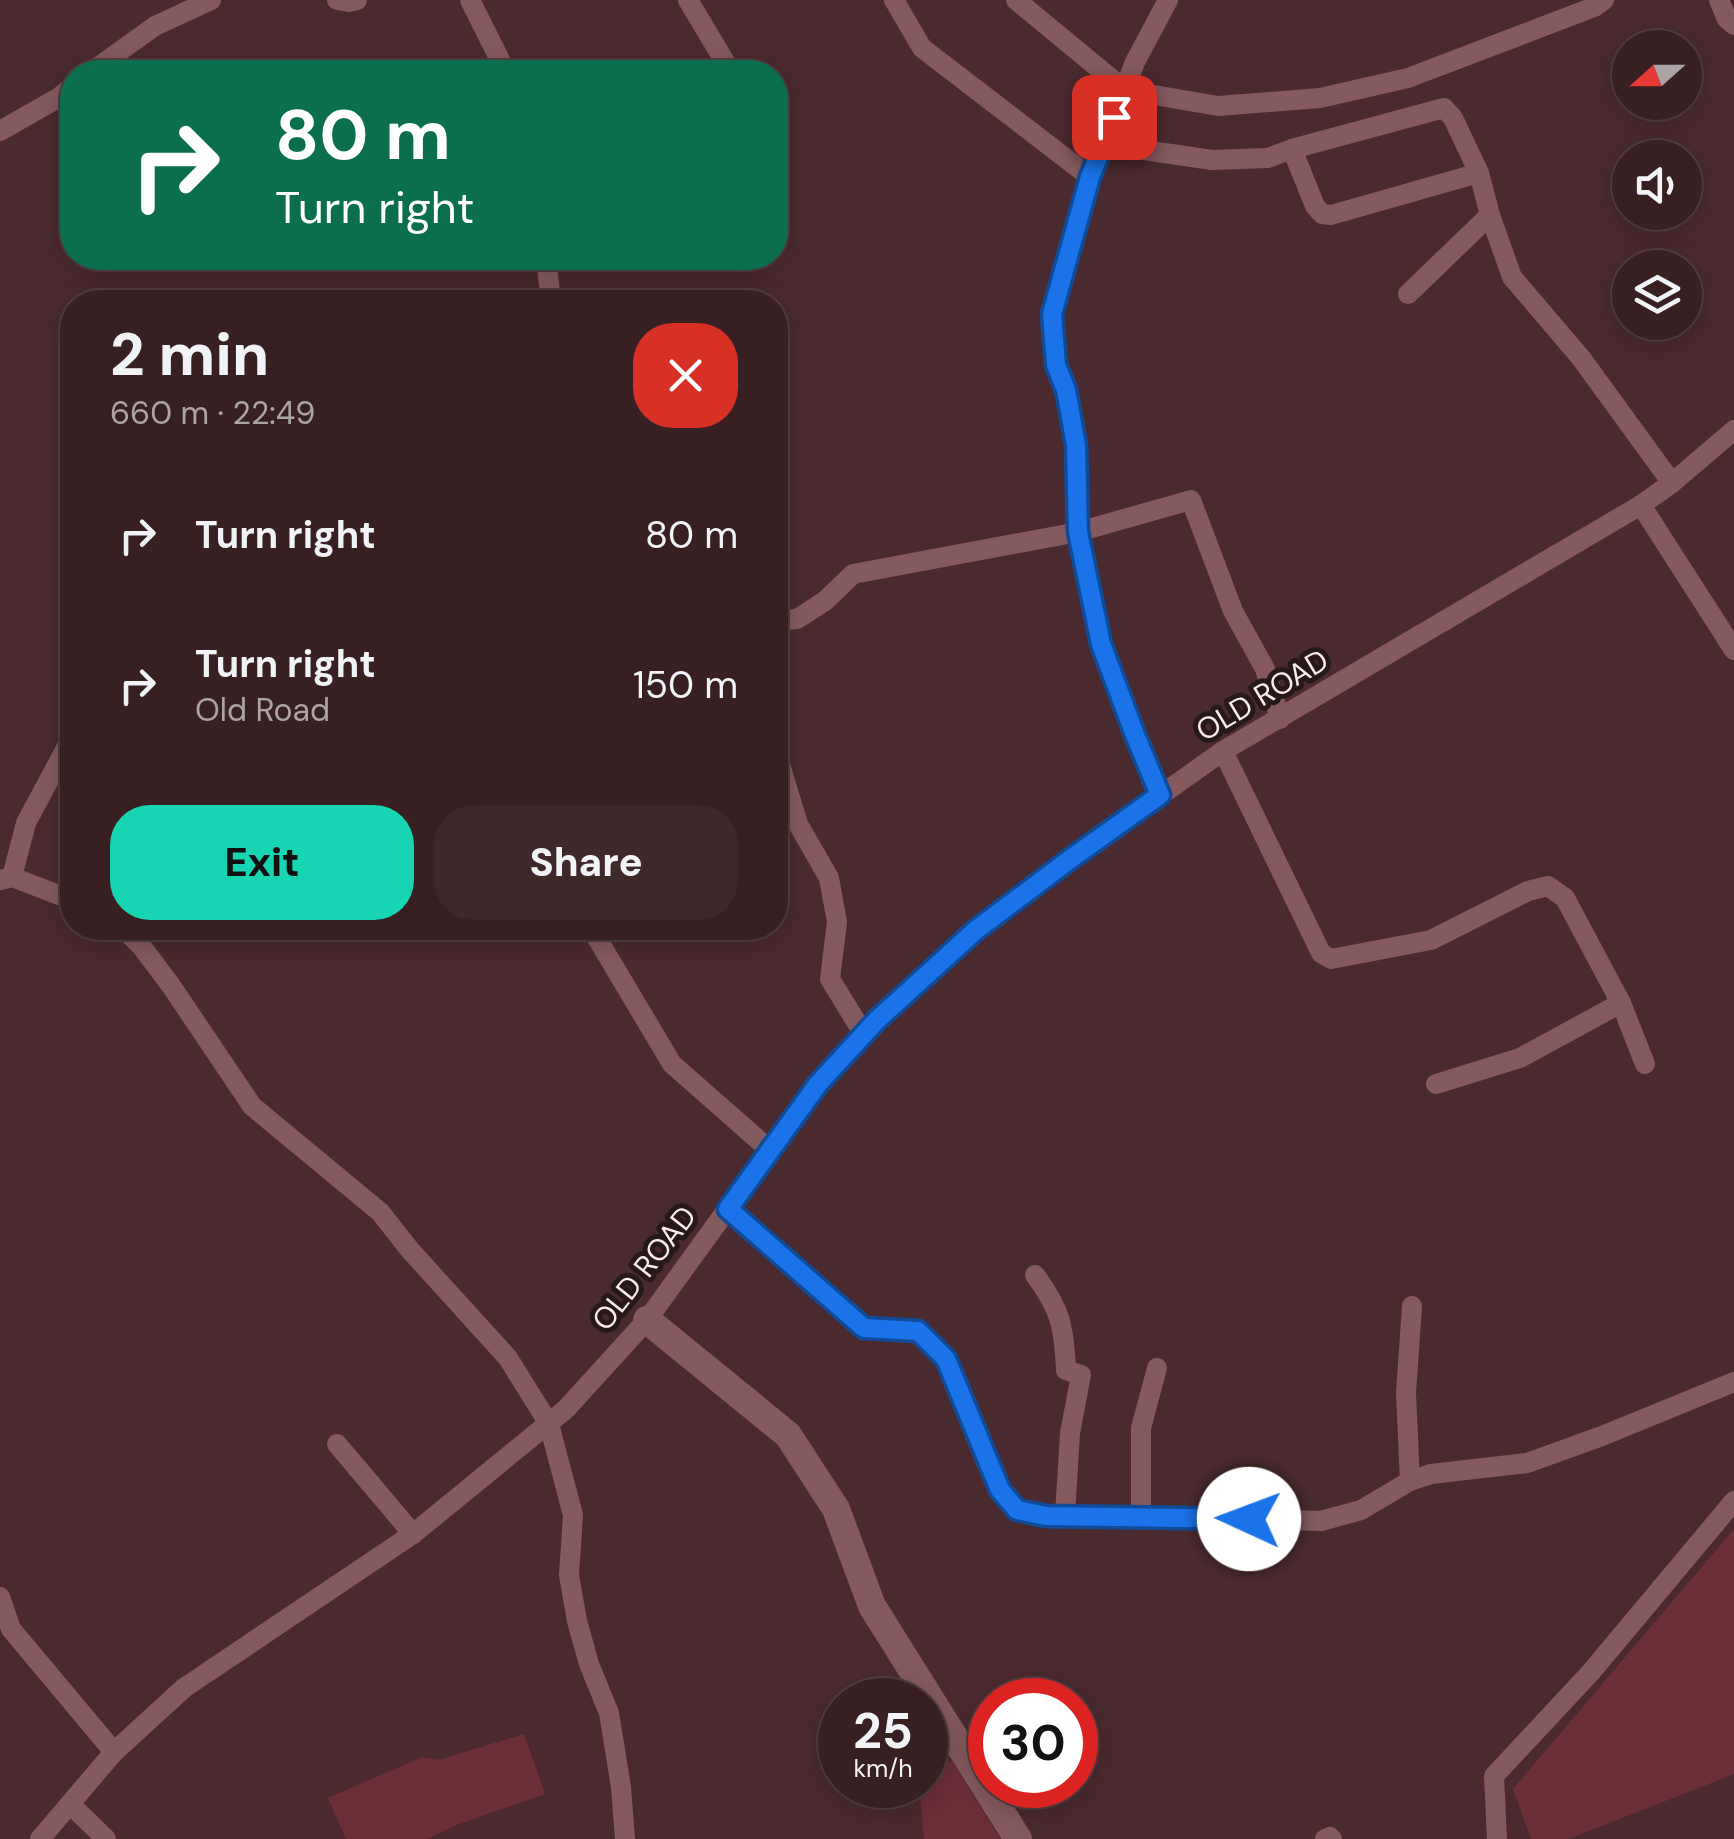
<!DOCTYPE html>
<meta charset="utf-8">
<style>
body{margin:0;font-family:"DM Sans",sans-serif;background:#3f282a;color:#f1f3f6;height:100vh;display:flex;flex-direction:column;font-size:38px;white-space:nowrap}
*{box-sizing:border-box;margin:0}
p{font-size:32px;color:#aba3a5}
.icon{flex:none;width:55px;height:55px;fill:none;stroke:currentColor;stroke-width:2;stroke-linecap:round;stroke-linejoin:round}
.map{position:relative;flex:1;overflow:hidden}
.side{position:absolute;left:60px;top:290px;width:728px;height:650px;display:flex;flex-direction:column;background:#382022;border-radius:40px;box-shadow:0 5px 25px #0003,0 0 0 2px #523e40}
.side>*{flex:none}
.hud{position:absolute;left:60px;top:60px;width:728px;height:210px;border-radius:40px;box-shadow:0 5px 25px #0003,0 0 0 2px #523e40;background:#0b6e4f;color:#fff;overflow:hidden}
.needle{width:65px;rotate:249deg}
.tools{position:absolute;left:1612px;top:30px;display:grid;gap:20px}
.tools a{display:grid;place-items:center;width:90px;height:90px;border-radius:50%;background:#382022;box-shadow:0 5px 25px #0003,0 0 0 2px #523e40;font-size:50px}
.speed{position:absolute;left:818px;top:1678px;display:flex;gap:20px;font-size:50px;font-weight:700;text-align:center}
.speed>*{display:grid;place-content:center;width:130px;height:130px;border-radius:50%;background:#382022;box-shadow:0 5px 25px #0003,0 0 0 2px #523e40;line-height:1}
.speed small{font-size:25px;font-weight:400}
.speed .limit{border:15px solid #d22;background:#fff;color:#111}
.pin{position:absolute;display:grid;place-items:center;width:85px;height:85px;color:#fff;margin:-42px;border-radius:20px;box-shadow:0 5px 15px #0006}
.me{position:absolute;width:110px;margin:-55px;rotate:272deg;stroke-linejoin:round;filter:drop-shadow(0 0 8px #0008)}
.turn{display:flex;align-items:center;gap:35px;height:210px;padding:0 50px;font-size:45px}
.turn .icon{width:130px;height:130px;stroke-width:2.5}
.turn b{display:block;font-size:70px;line-height:85px}
.round{display:grid;place-items:center;flex:none;width:105px;height:105px;border-radius:40px;background:#3f282a}
.headline{display:flex;align-items:center;justify-content:space-between;height:170px;padding:0 50px}
h1{font-size:60px;font-weight:800;line-height:75px}
.action{display:flex;gap:20px;margin-top:auto;padding:20px 50px}
.action a{flex:1;height:115px;border-radius:40px;background:#17d5b3;color:#111;font-size:40px;font-weight:800;line-height:115px;text-align:center}
.action a+a{background:#3f282a;color:#f1f3f6}
ul{padding:0;list-style:none}
li{display:flex;align-items:center;gap:30px;height:150px;padding:0 50px}
li div{flex:1}
li b{display:block;font-size:38px}
li em{font-style:normal}
.map>svg:first-child{display:block}
.green{fill:#6b2f38}
.lines{fill:none;stroke-linecap:round;stroke-linejoin:round}
.minor{stroke:#855a5e;stroke-width:20}
.tertiary{stroke:#855a5e;stroke-width:28}
.route-casing{stroke:#114b97;stroke-width:25}
.route{stroke:#1a73e8;stroke-width:18}
.labels{text-anchor:middle;dominant-baseline:central;stroke-width:10;stroke-linejoin:round;paint-order:stroke}
.street-label{font-size:30px;fill:#fdeced;stroke:#271819}
</style>
<div class="map">
<svg width="1734" height="1839" viewBox="0 0 1734 1839">
<rect width="100%" height="100%" fill="#4a2a2e"/>
<g class="green">
<path d="M 1734,1529 L 1734,1774 L 1569,1839 L 1531,1839 L 1513,1789 Z"/>
<path d="M 524,1734 L 545,1794 L 459,1824 L 427,1839 L 346,1839 L 328,1798 L 422,1757 L 438,1760 Z"/>
<path d="M 952,1761 L 1000,1839 L 924,1839 L 919,1785 L 925,1785 L 925,1767 Z"/>
</g>
<g class="lines">
<g class="minor">
<path d="M 337,0 L 349,2 L 357,0"/>
<path d="M 470,0 L 500,60 L 504,72"/>
<path d="M 688,0 L 731,72"/>
<path d="M 894,0 L 922,48 L 1090,177"/>
<path d="M 1016,0 L 1125,90 L 1218,106 L 1320,98 L 1408,78 L 1594,7 L 1604,0"/>
<path d="M 1719,0 L 1727,19 L 1734,25"/>
<path d="M 91,72 L 155,26 L 211,0"/>
<path d="M 0,131 L 58,98 L 72,87"/>
<path d="M 1103,144 L 1212,160 L 1268,158 L 1292,149 L 1444,108 L 1453,118 L 1479,173 L 1490,215 L 1512,277 L 1581,358 L 1672,483"/>
<path d="M 1292,149 L 1315,206 L 1322,214 L 1331,215 L 1479,173"/>
<path d="M 546,258 L 551,302"/>
<path d="M 1408,294 L 1490,215"/>
<path d="M 1641,505 L 1734,650"/>
<path d="M 775,621 L 797,619 L 825,601 L 853,574 L 1078,532 L 1191,500 L 1233,611 L 1265,669 L 1280,719"/>
<path d="M 775,748 L 798,824 L 829,878 L 837,922 L 830,979 L 865,1036"/>
<path d="M 1223,751 L 1321,953 L 1331,959 L 1431,940 L 1528,891 L 1548,886 L 1565,898 L 1621,1003 L 1645,1064"/>
<path d="M 1160,795 L 1135,735 L 1101,644 L 1078,532 L 1076,445 L 1065,390 L 1057,365 L 1051,315 L 1090,177 L 1135,62 L 1168,0"/>
<path d="M 12,877 L 26,823 L 72,737"/>
<path d="M 0,880 L 12,877 L 72,900"/>
<path d="M 123,928 L 142,947 L 172,987 L 252,1106 L 380,1212 L 410,1250 L 508,1358 L 549,1424 L 573,1515 L 569,1575 L 577,1621 L 589,1664 L 609,1713 L 621,1787 L 625,1839"/>
<path d="M 591,928 L 672,1064 L 771,1151"/>
<path d="M 1436,1084 L 1520,1058 L 1621,1003"/>
<path d="M 729,1209 L 863,1329 L 918,1331 L 946,1359 L 1000,1490 L 1017,1510 L 1046,1516 L 1141,1516 L 1321,1521 L 1361,1510 L 1410,1481 L 1431,1474 L 1527,1463 L 1602,1436 L 1734,1382"/>
<path d="M 1035,1275 C 1061,1310 1064,1327 1066,1370 L 1081,1375 L 1070,1433 L 1065,1515"/>
<path d="M 337,1444 L 413,1534"/>
<path d="M 1410,1481 L 1406,1393 L 1412,1306"/>
<path d="M 1141,1516 L 1141,1428 L 1157,1368"/>
<path d="M 0,1597 L 11,1629 L 114,1752"/>
<path d="M 71,1805 L 106,1839"/>
<path d="M 40,1839 L 114,1752 L 184,1688 L 413,1534 L 566,1409 L 647,1320 L 818,1084 L 877,1020 L 976,930 L 1069,860 L 1223,751 L 1641,505 L 1672,483 L 1734,430"/>
<path d="M 1325,1839 L 1330,1837 L 1332,1839"/>
<path d="M 1497,1839 L 1494,1776 L 1591,1672 L 1734,1501"/>
</g>
<path class="tertiary" d="M 647,1320 L 788,1435 L 836,1509 L 872,1606 L 1018,1839"/>
</g>
<g class="lines">
<defs>
<path id="route" d="M 1114,117 L 1090,177 L 1052,314 L 1056,365 L 1066,390 L 1076,445 L 1078,532 L 1101,644 L 1135,735 L 1160,795 L 1069,860 L 976,930 L 877,1020 L 818,1084 L 728,1209 L 864,1328 L 918,1331 L 946,1359 L 1000,1490 L 1017,1510 L 1046,1516 L 1249,1519"/>
</defs>
<use href="#route" class="route-casing"/>
<use href="#route" class="route"/>
</g>
<g class="labels">
<g class="street-label">
<text transform="translate(1262 695) rotate(-31)">OLD ROAD</text>
<text transform="translate(644 1268) rotate(-52)">OLD ROAD</text>
</g>
</g>
</svg>
<div class="tools">
<a><svg class="needle" viewBox="-14 -14 28 28"><path d="M0-13l5 13h-10z" fill="#e53935"/><path d="M0 13l5-13h-10z" fill="#aba3a5"/></svg></a>
<a><svg class="icon" aria-label="sound" viewBox="0 0 24 24"><path d="M4 9h4l5-4v14l-5-4H4zM17 9q2 3 0 6"/></svg></a>
<a><svg class="icon" aria-label="layers" viewBox="0 0 24 24"><path d="M12 4l9 5-9 5-9-5zM3 14l9 5 9-5"/></svg></a>
</div>
<div class="speed"><div>25<small>km/h</small></div><div class="limit">30</div></div>
<div class="pin" style="left:1114px;top:117px;background:#d93025"><svg class="icon" aria-label="arrive" viewBox="0 0 24 24"><path d="M6 21V4h12l-3 4 3 4H6"/></svg></div>
<svg class="me" style="left:1249px;top:1519px" viewBox="-20 -20 40 40"><circle r="19" fill="#fff"/><path d="M0-13L10 11 0 6-10 11z" fill="#1a73e8"/></svg>
<div class="hud">
<div class="turn"><svg class="icon" aria-label="right" viewBox="0 0 24 24"><path d="M7 20v-9h11M14 6l5 5-5 5"/></svg><div><b>80 m</b>Turn right</div></div>
</div>
<section class="side">
<div class="headline"><div><h1>2 min</h1><p>660 m · 22:49</p></div><a class="round" style="background:#d93025;color:#fff"><svg class="icon" aria-label="close" viewBox="0 0 24 24"><path d="M6 6l12 12M18 6L6 18"/></svg></a></div>
<ul>
<li><svg class="icon" aria-label="right" viewBox="0 0 24 24"><path d="M7 20v-9h11M14 6l5 5-5 5"/></svg><div><b>Turn right</b></div><em>80 m</em></li>
<li><svg class="icon" aria-label="right" viewBox="0 0 24 24"><path d="M7 20v-9h11M14 6l5 5-5 5"/></svg><div><b>Turn right</b><p>Old Road</p></div><em>150 m</em></li>
</ul>
<div class="action"><a>Exit</a><a>Share</a></div>
</section>
</div>
